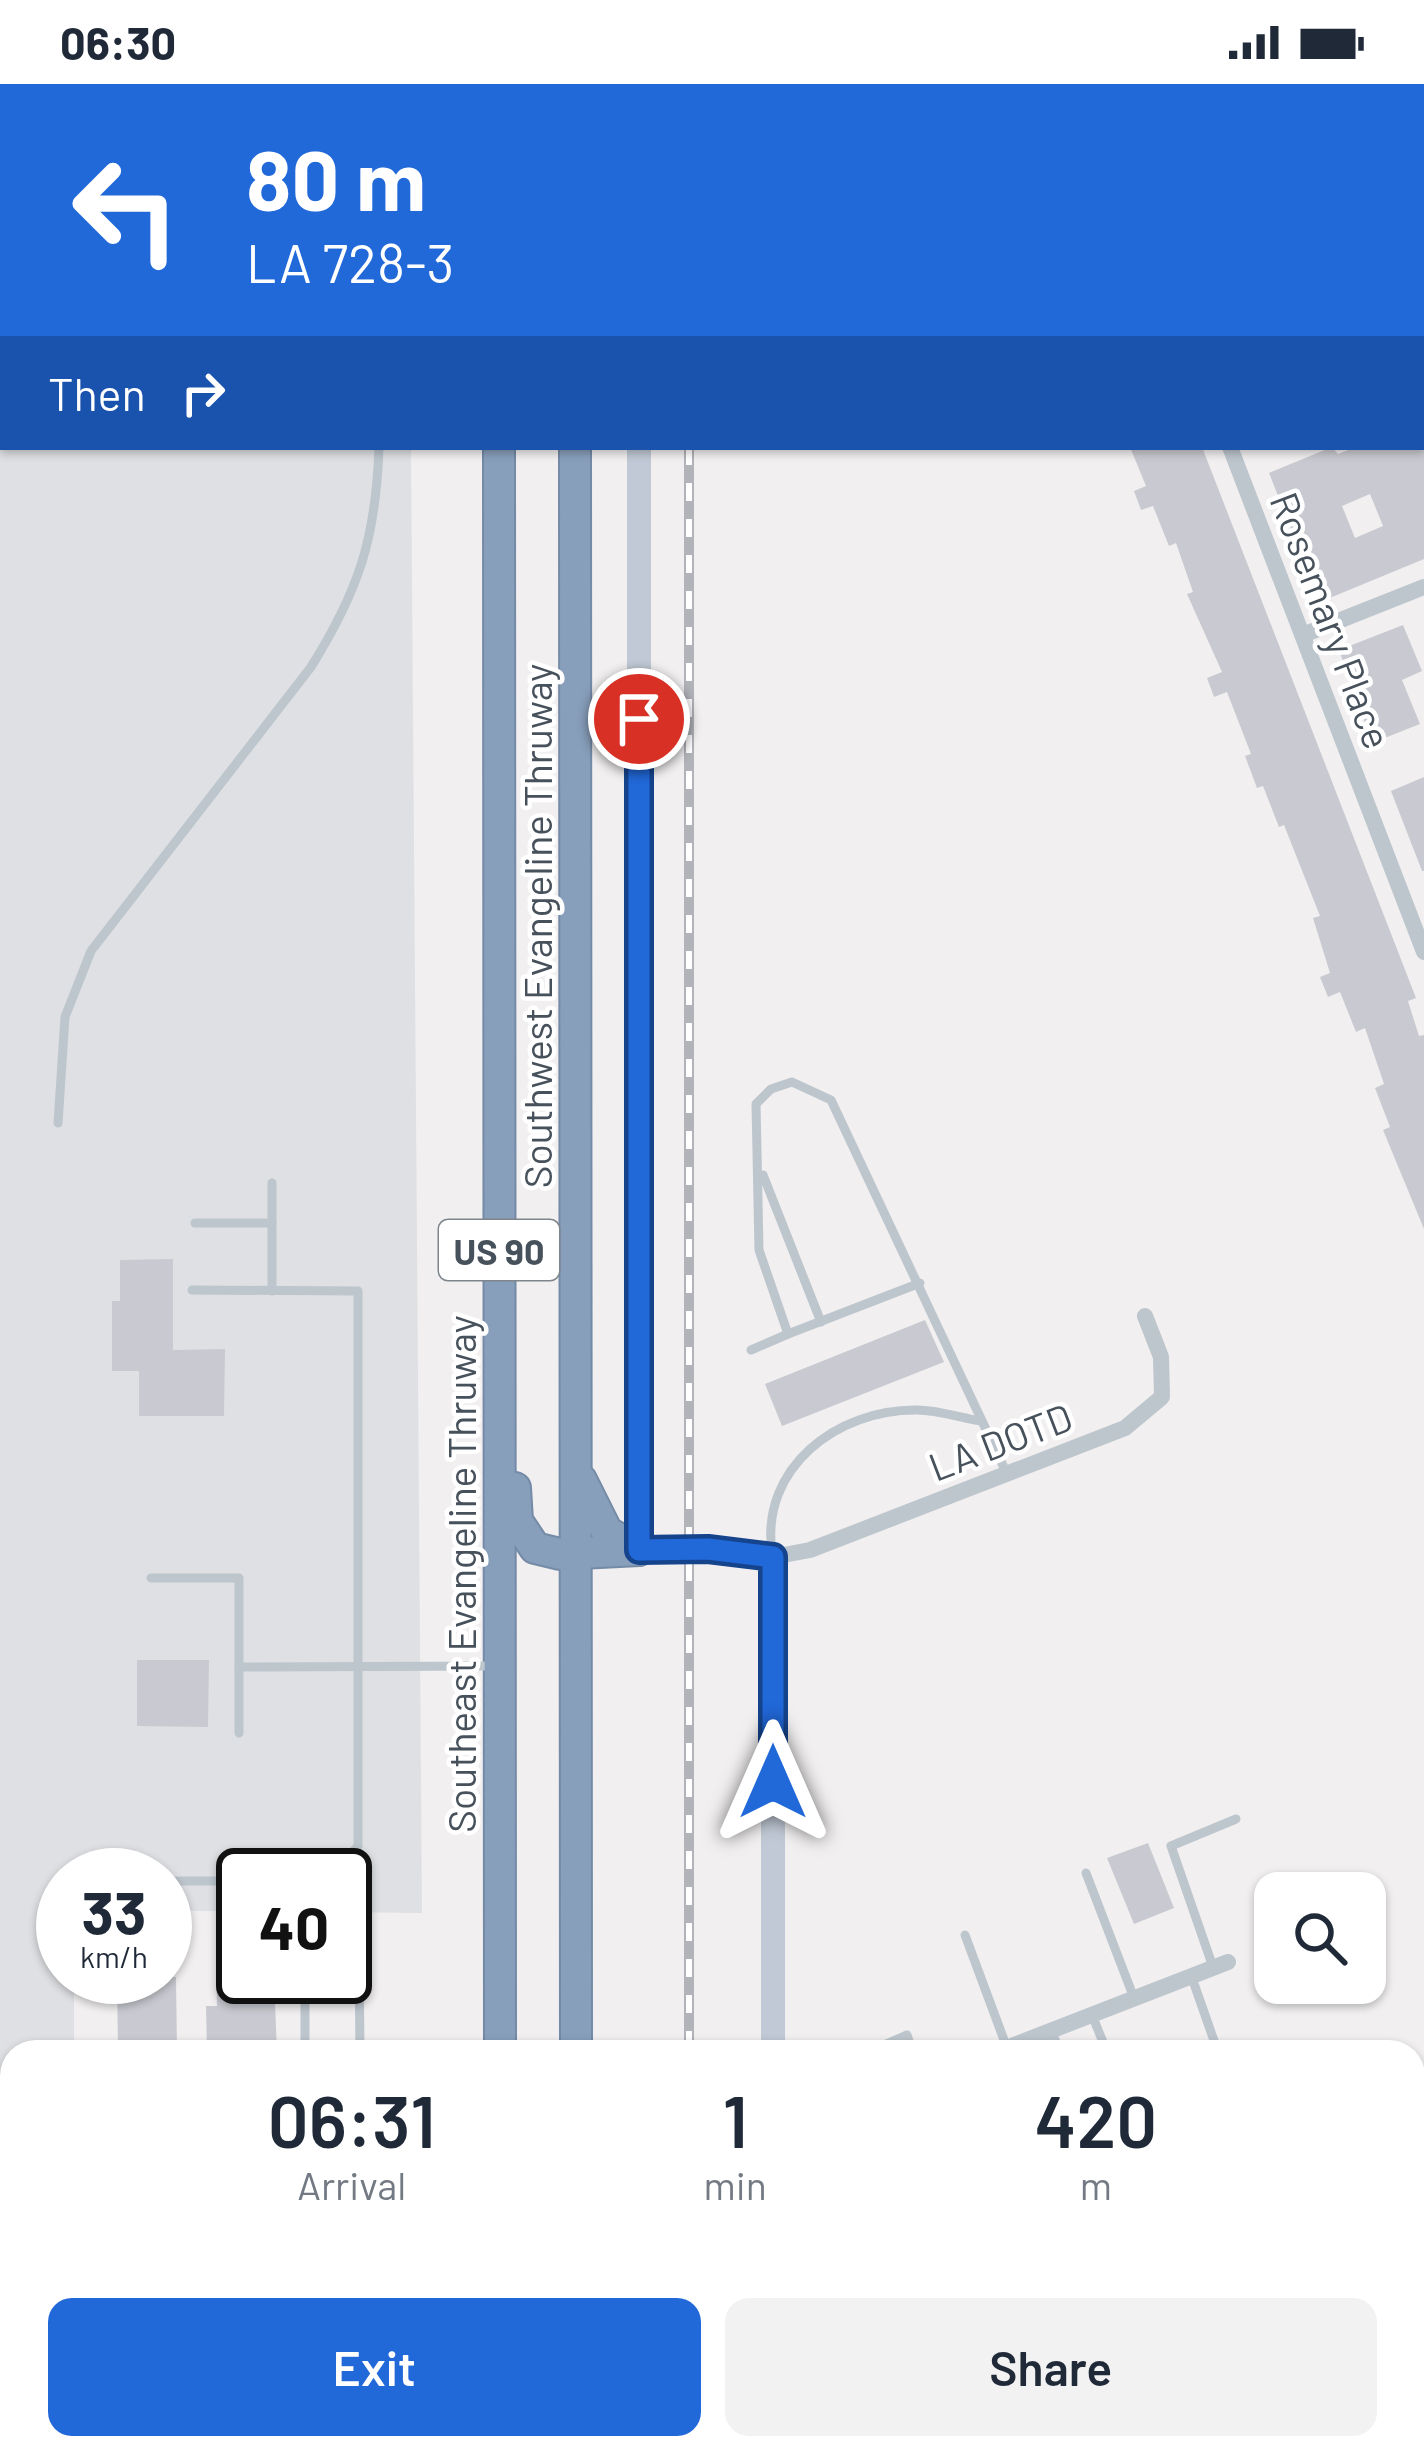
<!DOCTYPE html>
<style>
body{margin:0;font-family:Barlow,sans-serif;background:#f2f2f3;color:#1f2937;height:100vh;display:flex;flex-direction:column;font-size:45px;white-space:nowrap}
*{box-sizing:border-box;margin:0}
p{font-size:39px;color:#747a83}
.icon{flex:none;width:66px;height:66px;fill:none;stroke:currentColor;stroke-width:2;stroke-linecap:round;stroke-linejoin:round}
.map{position:relative;flex:1;overflow:hidden}
.panel{position:absolute;left:0px;top:1956px;width:1425px;height:420px;display:flex;flex-direction:column;background:#fff;border-radius:36px 36px 0 0;box-shadow:0 3px 9px #0004}
.panel>*{flex:none}
.hud{position:absolute;left:0px;top:0px;width:1425px;height:366px;box-shadow:0 3px 9px #0004;background:#2168d9;color:#fff;overflow:hidden}
.buttons{position:absolute;left:1254px;top:1788px;display:grid;gap:24px}
.buttons a{display:grid;place-items:center;width:132px;height:132px;border-radius:24px;background:#fff;box-shadow:0 3px 9px #0004;font-size:60px}
.speed{position:absolute;left:36px;top:1764px;display:flex;gap:24px;font-size:60px;font-weight:700;text-align:center}
.speed>*{display:grid;place-content:center;width:156px;height:156px;border-radius:50%;background:#fff;box-shadow:0 3px 9px #0004;line-height:1}
.speed small{font-size:30px;font-weight:400}
.speed .limit{border:6px solid #111;border-radius:18px;background:#fff;color:#111}
.pin{position:absolute;display:grid;place-items:center;width:102px;height:102px;color:#fff;margin:-51px;border:6px solid #fff;border-radius:50%;box-shadow:0 3px 12px #0007}
.me{position:absolute;width:132px;margin:-66px;rotate:0deg;stroke-linejoin:round;filter:drop-shadow(0 0 9px #0008)}
.turn{display:flex;align-items:center;gap:42px;height:252px;padding:0 48px;font-size:54px}
.turn .icon{width:156px;height:156px;stroke-width:2.5}
.turn b{display:block;font-size:84px;line-height:102px}
.then{display:flex;align-items:center;height:114px;padding:0 48px;background:#0003;gap:24px;font-size:45px}
.eta{display:flex;justify-content:space-evenly;align-items:center;height:204px;text-align:center}
.eta b{font-size:72px;font-weight:600;line-height:84px}
.cta{display:flex;gap:24px;margin-top:auto;padding:24px 48px}
.cta a{flex:1;height:138px;border-radius:24px;background:#2168d9;color:#fff;font-size:48px;font-weight:600;line-height:138px;text-align:center}
.cta a+a{background:#f2f2f3;color:#1f2937}
.status{display:flex;justify-content:space-between;align-items:center;height:84px;padding:0 60px;background:#fff;direction:ltr}
.status svg{height:33px;fill:currentColor}
.map>svg:first-child{display:block}
.airport{fill:#dee0e3}
.building{fill:#c9cad1;fill-rule:evenodd}
.lines{fill:none;stroke-linecap:round;stroke-linejoin:round}
.highway-casing{stroke:#748aa7;stroke-width:34}
.lane{stroke:#bdc5cd;stroke-width:9}
.street{stroke:#bdc5cd;stroke-width:16}
.secondary{stroke:#c0c9d5;stroke-width:24}
.highway{stroke:#889fbb;stroke-width:30}
.rail-casing{stroke:#b1b3b9;stroke-width:10}
.rail{stroke:#fff;stroke-width:6;stroke-dasharray:18;stroke-linecap:butt}
.route-casing{stroke:#15448d;stroke-width:30}
.route{stroke:#2168d9;stroke-width:21}
.labels{text-anchor:middle;dominant-baseline:central;stroke-width:9;stroke-linejoin:round;paint-order:stroke}
.shield{fill:#fff;stroke:#7e858c;stroke-width:3}
.shield-label{font-size:36px;font-weight:bold;fill:#47515b}
.street-label{font-size:39px;fill:#47515b;stroke:#fff}
</style>
<div class="status"><b>06:30</b><svg viewBox="0 0 49 12"><path d="M0 12V9h3v3zM5 12V6h3v6zM10 12V3h3v9zM15 12V0h3v12zM26 1h20v11H26zM47 4h2v5h-2z"/></svg></div>
<div class="map">
<svg width="1424" height="2376" viewBox="0 0 1424 2376">
<rect width="100%" height="100%" fill="#f1efef"/>
<path class="airport" d="M 0,0 L 411,0 L 3,3 L 3,363 L 411,363 L 422,1829 L 345,1828 L 345,1791 L 243,1791 L 243,1827 L 165,1827 L 165,1791 L 63,1791 L 63,1893 L 74,1893 L 74,1968 L 12,1968 L 12,2364 L 95,2364 L 95,2376 L 0,2376 Z"/>
<g class="building">
<path d="M 1130,363 L 1202,363 L 1416,914 L 1408,917 L 1419,952 L 1424,951 L 1424,1145 L 1383,1046 L 1390,1043 L 1375,1004 L 1384,1000 L 1365,944 L 1356,948 L 1340,908 L 1328,913 L 1320,893 L 1330,889 L 1313,834 L 1320,832 L 1284,741 L 1279,743 L 1263,702 L 1257,704 L 1245,672 L 1251,670 L 1227,608 L 1214,613 L 1207,594 L 1222,588 L 1187,510 L 1193,508 L 1176,459 L 1169,462 L 1153,422 L 1141,426 L 1134,407 L 1146,402 Z"/>
<path d="M 1332,363 L 1338,370 L 1356,363 L 1424,363 L 1424,475 L 1320,518 L 1269,389 ZM 1370,410 L 1383,442 L 1355,454 L 1342,422 Z"/>
<path d="M 1403,541 L 1422,587 L 1402,596 L 1420,640 L 1372,659 L 1339,566 Z"/>
<path d="M 1424,693 L 1424,787 L 1422,787 L 1391,707 Z"/>
<path d="M 173,1175 L 173,1266 L 225,1265 L 224,1332 L 139,1332 L 139,1287 L 112,1287 L 112,1217 L 120,1217 L 120,1176 Z"/>
<path d="M 925,1236 L 944,1278 L 782,1342 L 765,1300 Z"/>
<path d="M 137,1576 L 209,1576 L 208,1643 L 137,1642 Z"/>
<path d="M 1148,1759 L 1174,1824 L 1134,1840 L 1107,1774 Z"/>
<path d="M 243,1886 L 243,1893 L 268,1893 L 269,1919 L 275,1919 L 277,1968 L 207,1968 L 206,1922 L 217,1922 L 216,1887 Z"/>
<path d="M 117,1893 L 176,1893 L 177,1968 L 118,1968 Z"/>
</g>
<g class="lines">
<defs>
<g id="highway">
<path d="M 498,0 L 498,3"/>
<path d="M 575,3 L 575,0"/>
<path d="M 499,363 L 500,1968"/>
<path d="M 575,363 L 576,1968"/>
<path d="M 581,1396 L 607,1448 L 639,1466"/>
<path d="M 515,1404 L 517,1437 L 535,1464 L 560,1470 L 639,1466"/>
<path d="M 532,2364 L 533,2376"/>
<path d="M 586,2364 L 592,2376"/>
<path d="M 497,2376 L 498,2364"/>
</g>
</defs>
<use href="#highway" class="highway-casing"/>
<g class="lane">
<path d="M 185,0 L 187,3"/>
<path d="M 370,0 L 370,3"/>
<path d="M 1244,0 L 1245,3"/>
<path d="M 58,1039 L 65,933 L 91,867 L 311,583 C 359,506 376,454 379,363"/>
<path d="M 763,1091 L 821,1238"/>
<path d="M 272,1099 L 272,1207"/>
<path d="M 195,1139 L 272,1139"/>
<path d="M 920,1199 L 788,1250 L 759,1166 L 756,1020 L 771,1005 L 792,998 L 831,1016 L 1007,1390"/>
<path d="M 192,1206 L 358,1207 L 358,1762 L 333,1791"/>
<path d="M 751,1266 L 788,1250"/>
<path d="M 772,1468 C 760,1384 837,1325 917,1326 C 938,1326 961,1334 981,1337"/>
<path d="M 151,1494 L 239,1494 L 239,1583"/>
<path d="M 239,1649 L 239,1583 L 494,1582"/>
<path d="M 1086,1789 L 1134,1914"/>
<path d="M 165,1797 L 243,1797"/>
<path d="M 965,1851 L 1007,1964"/>
<path d="M 345,1868 L 359,1868 L 360,1968"/>
<path d="M 1213,1883 L 1171,1762 L 1236,1735"/>
<path d="M 305,1893 L 305,1968"/>
<path d="M 1192,1894 L 1218,1968"/>
<path d="M 1092,1931 L 1107,1968"/>
<path d="M 1051,1946 L 1060,1968"/>
<path d="M 868,1968 L 907,1951 L 913,1968"/>
<path d="M 144,2364 L 144,2376"/>
<path d="M 309,2364 L 309,2376"/>
<path d="M 1087,2364 L 1092,2376"/>
<path d="M 1148,2364 L 1152,2376"/>
<path d="M 1215,2364 L 1219,2376"/>
<path d="M 1384,2364 L 1389,2376"/>
<path d="M 196,2376 L 196,2364"/>
<path d="M 253,2376 L 253,2364"/>
<path d="M 1276,2376 L 1306,2364"/>
</g>
<g class="street">
<path d="M 1422,223 L 1424,228"/>
<path d="M 1422,295 L 1424,295"/>
<path d="M 1230,363 L 1424,868"/>
<path d="M 1303,551 L 1424,503"/>
<path d="M 773,1473 L 810,1466 L 1125,1344 L 1162,1313 L 1161,1273 L 1145,1232"/>
<path d="M 996,1968 L 1228,1878"/>
</g>
<g class="secondary">
<path d="M 640,3 L 640,0"/>
<path d="M 639,363 L 639,1466 L 708,1465 L 773,1473 L 773,1968"/>
<path d="M 771,2376 L 771,2364"/>
</g>
<use href="#highway" class="highway"/>
<defs>
<g id="rail">
<path d="M 689,3 L 689,0"/>
<path d="M 689,363 L 689,1968"/>
<path d="M 690,2364 L 690,2376"/>
</g>
</defs>
<use href="#rail" class="rail-casing"/>
<use href="#rail" class="rail"/>
</g>
<g class="lines">
<defs>
<path id="route" d="M 639,635 L 639,1466 L 708,1465 L 773,1473 L 773,1698"/>
</defs>
<use href="#route" class="route-casing"/>
<use href="#route" class="route"/>
</g>
<g class="labels">
<rect class="shield" x="439" y="1136" width="120" height="60" rx="9"/>
<g class="shield-label">
<text x="499" y="1166">US 90</text>
</g>
<g class="street-label">
<text transform="translate(1332 536) rotate(69)">Rosemary Place</text>
<text transform="translate(536 842) rotate(-90)">Southwest Evangeline Thruway</text>
<text transform="translate(1000 1357) rotate(-21)">LA DOTD</text>
<text transform="translate(460 1490) rotate(-90)">Southeast Evangeline Thruway</text>
</g>
</g>
</svg>
<div class="buttons">
<a><svg class="icon" aria-label="search" viewBox="0 0 24 24"><circle cx="10" cy="10" r="6"/><path d="M15 15l6 6"/></svg></a>
</div>
<div class="speed"><div>33<small>km/h</small></div><div class="limit">40</div></div>
<div class="pin" style="left:639px;top:635px;background:#d93025"><svg class="icon" aria-label="arrive" viewBox="0 0 24 24"><path d="M6 21V4h12l-3 4 3 4H6"/></svg></div>
<svg class="me" style="left:773px;top:1698px" viewBox="-20 -20 40 40"><path d="M0-17L14 15 0 8-14 15z" fill="#2168d9" stroke="#fff" stroke-width="4"/></svg>
<div class="hud">
<div class="turn"><svg class="icon" aria-label="left" viewBox="0 0 24 24"><path d="M17 20v-9H6M10 6l-5 5 5 5"/></svg><div><b>80 m</b>LA 728-3</div></div>
<div class="then">Then<svg class="icon" aria-label="right" viewBox="0 0 24 24"><path d="M7 20v-9h11M14 6l5 5-5 5"/></svg></div>
</div>
<section class="panel">
<div class="eta">
<div><b>06:31</b><p>Arrival</p></div>
<div><b>1</b><p>min</p></div>
<div><b>420</b><p>m</p></div>
</div>
<div class="cta"><a>Exit</a><a>Share</a></div>
</section>
</div>
